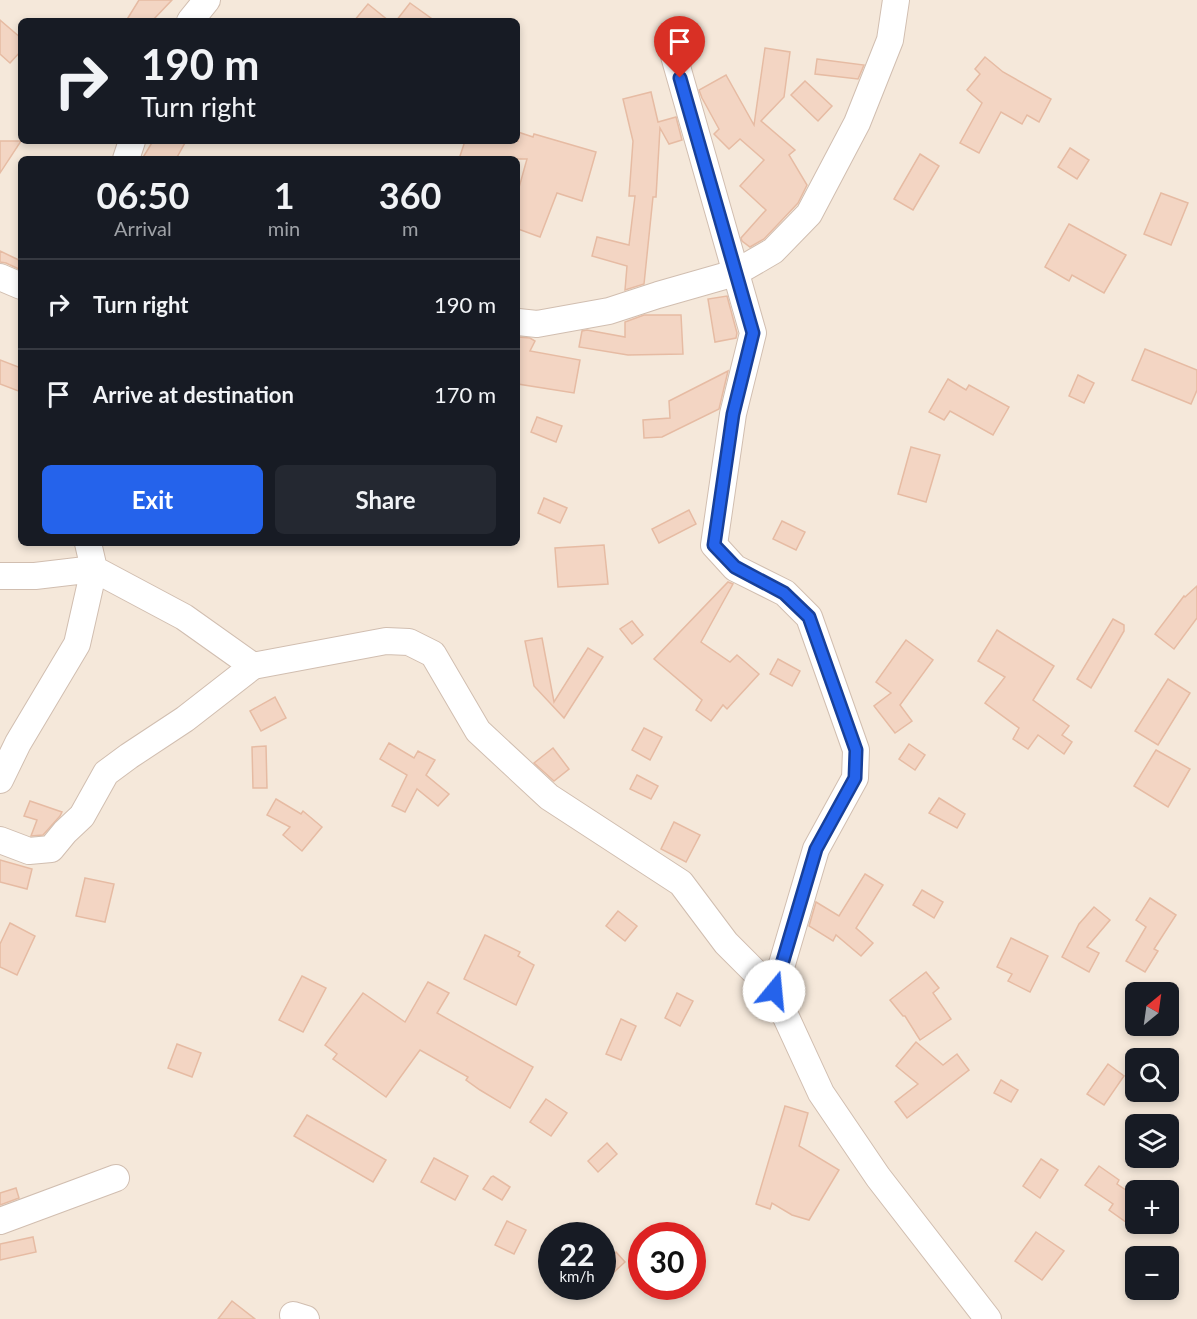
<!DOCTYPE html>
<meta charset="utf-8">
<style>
body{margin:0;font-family:Lato,sans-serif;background:#242831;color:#f1f3f6;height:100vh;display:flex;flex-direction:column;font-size:22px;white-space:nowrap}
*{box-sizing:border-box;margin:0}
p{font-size:20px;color:#9ea1a6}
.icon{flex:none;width:33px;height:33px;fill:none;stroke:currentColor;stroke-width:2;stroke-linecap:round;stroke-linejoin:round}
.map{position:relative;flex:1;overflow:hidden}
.sheet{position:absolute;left:18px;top:156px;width:502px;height:390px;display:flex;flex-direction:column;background:#171b24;border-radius:9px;box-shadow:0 3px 9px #0003}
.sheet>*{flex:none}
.hud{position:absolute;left:18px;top:18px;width:502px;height:126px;border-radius:9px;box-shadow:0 3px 9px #0003;background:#171b24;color:#f1f3f6;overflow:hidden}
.needle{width:39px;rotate:29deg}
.controls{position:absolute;left:1125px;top:982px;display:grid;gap:12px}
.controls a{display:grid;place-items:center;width:54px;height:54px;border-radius:9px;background:#171b24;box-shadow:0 3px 9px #0003;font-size:30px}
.speed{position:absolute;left:538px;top:1222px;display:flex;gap:12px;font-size:30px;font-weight:700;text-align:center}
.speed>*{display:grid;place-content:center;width:78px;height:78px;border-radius:50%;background:#171b24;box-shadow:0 3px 9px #0003;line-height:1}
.speed small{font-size:15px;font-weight:400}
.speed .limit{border:9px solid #d22;background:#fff;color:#111}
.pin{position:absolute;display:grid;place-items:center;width:51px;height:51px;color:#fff;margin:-62px -26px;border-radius:50% 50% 50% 0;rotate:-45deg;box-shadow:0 0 6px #0007}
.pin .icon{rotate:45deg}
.me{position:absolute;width:66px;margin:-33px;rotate:17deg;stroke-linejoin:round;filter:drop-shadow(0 0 4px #0008)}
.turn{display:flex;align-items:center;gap:21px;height:126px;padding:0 24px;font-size:27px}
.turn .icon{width:78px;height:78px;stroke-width:2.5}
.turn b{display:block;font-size:42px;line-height:51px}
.eta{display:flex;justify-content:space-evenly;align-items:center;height:102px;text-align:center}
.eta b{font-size:36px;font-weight:700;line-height:42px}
.button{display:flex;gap:12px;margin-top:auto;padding:12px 24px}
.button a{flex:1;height:69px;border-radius:9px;background:#2563eb;color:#fff;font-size:24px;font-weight:700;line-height:69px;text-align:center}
.button a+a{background:#242831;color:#f1f3f6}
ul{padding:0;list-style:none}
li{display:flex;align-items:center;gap:18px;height:90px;padding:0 24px;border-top:2px solid #363941}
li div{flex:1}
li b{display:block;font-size:22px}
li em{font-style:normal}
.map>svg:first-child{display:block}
.residential{fill:#f5e8da;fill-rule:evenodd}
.building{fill:#f3d5c3;stroke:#e6bba3;stroke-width:1.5}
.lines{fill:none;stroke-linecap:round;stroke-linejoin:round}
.minor-casing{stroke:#d1beb0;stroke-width:28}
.minor{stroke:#fff;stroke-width:26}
.route-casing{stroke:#184099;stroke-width:15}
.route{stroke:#2563eb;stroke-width:10}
</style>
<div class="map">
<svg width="1197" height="1319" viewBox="0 0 1197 1319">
<rect width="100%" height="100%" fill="#fdf6ec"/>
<path class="residential" d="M 0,0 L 1197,0 L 1197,1319 L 0,1319 ZM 21,21 L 518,21 L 518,141 L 21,141 ZM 21,159 L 518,159 L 518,543 L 21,543 ZM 1136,993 L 1168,993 L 1168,1026 L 1136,1026 ZM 1136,1059 L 1168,1059 L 1168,1092 L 1136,1092 ZM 1136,1125 L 1168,1125 L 1168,1158 L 1136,1158 ZM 1136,1191 L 1168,1191 L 1168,1224 L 1136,1224 ZM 552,1236 L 603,1236 L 603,1287 L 552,1287 ZM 642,1236 L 693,1236 L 693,1287 L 642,1287 ZM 1136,1257 L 1168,1257 L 1168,1290 L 1136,1290 Z"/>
<g class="building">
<path d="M 139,0 L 172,0 L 152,21 L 126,21 Z"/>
<path d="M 410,3 L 435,21 L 396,21 Z"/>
<path d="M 368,4 L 389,21 L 354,21 Z"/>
<path d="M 0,20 L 21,38 L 21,51 L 10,63 L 0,54 Z"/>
<path d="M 765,48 L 790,52 L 784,97 L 761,121 L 795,150 L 789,155 L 807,185 L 798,203 L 764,239 L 750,247 L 742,241 L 741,238 L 766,210 L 740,186 L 764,160 L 740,139 L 729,149 L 714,134 L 719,129 L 702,98 L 699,90 L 726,75 L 754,125 Z"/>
<path d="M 985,57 L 1003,72 L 1051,99 L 1039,122 L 1027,115 L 1022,124 L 1001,112 L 979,153 L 960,143 L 982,103 L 967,90 L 980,74 L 975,69 Z"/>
<path d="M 817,59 L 864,65 L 858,79 L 815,74 Z"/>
<path d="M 805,81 L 832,106 L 818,121 L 791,95 Z"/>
<path d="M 651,92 L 658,122 L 676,117 L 682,140 L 669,144 L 660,128 L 656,197 L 653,197 L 644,284 L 625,290 L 627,266 L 592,256 L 597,237 L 629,245 L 635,196 L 629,196 L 633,141 L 623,99 Z"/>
<path d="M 518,132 L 533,137 L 534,134 L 596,152 L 582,201 L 557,193 L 540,237 L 518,229 L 518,191 L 527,159 L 459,159 L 465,141 L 518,141 Z"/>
<path d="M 0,141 L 21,141 L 0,173 Z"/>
<path d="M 153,141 L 186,141 L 176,159 L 142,159 Z"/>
<path d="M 1070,148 L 1089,160 L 1077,179 L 1058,167 Z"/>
<path d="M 920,154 L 939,166 L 913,210 L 894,199 Z"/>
<path d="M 1161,193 L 1188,203 L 1171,245 L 1144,234 Z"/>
<path d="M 1069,224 L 1126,255 L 1104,293 L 1072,275 L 1069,281 L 1045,267 Z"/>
<path d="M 0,251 L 21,261 L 21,270 L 6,263 L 0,262 Z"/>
<path d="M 727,296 L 737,333 L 736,338 L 715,342 L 708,299 Z"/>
<path d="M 644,315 L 681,315 L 683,354 L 628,355 L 579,347 L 582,331 L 587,330 L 625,337 L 625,322 Z"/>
<path d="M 518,337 L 530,338 L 535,341 L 530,351 L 580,360 L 574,393 L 518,384 Z"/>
<path d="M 1145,349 L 1197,370 L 1197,390 L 1191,404 L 1132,380 Z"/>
<path d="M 0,360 L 21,368 L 21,392 L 0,384 Z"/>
<path d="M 728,371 L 719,409 L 662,437 L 644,438 L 643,420 L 670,418 L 669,401 Z"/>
<path d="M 1078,375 L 1094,383 L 1084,403 L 1069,396 Z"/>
<path d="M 948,379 L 966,390 L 969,385 L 1009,407 L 993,435 L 950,411 L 944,420 L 929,412 Z"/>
<path d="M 537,417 L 562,426 L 556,442 L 531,432 Z"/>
<path d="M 911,447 L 940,455 L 926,502 L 898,494 Z"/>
<path d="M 544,498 L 567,508 L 560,523 L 538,513 Z"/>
<path d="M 689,510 L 696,524 L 659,543 L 652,529 Z"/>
<path d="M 782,521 L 805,532 L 796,550 L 773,539 Z"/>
<path d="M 604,545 L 608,584 L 558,587 L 555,548 Z"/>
<path d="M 728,582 L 733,584 L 701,642 L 730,662 L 737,655 L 759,674 L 727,709 L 723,705 L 711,721 L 696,710 L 702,700 L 654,659 Z"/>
<path d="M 1197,586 L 1197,618 L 1174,649 L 1155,634 L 1184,596 L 1185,597 Z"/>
<path d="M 1113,619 L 1124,625 L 1124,631 L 1091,688 L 1077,679 Z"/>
<path d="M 632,621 L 643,635 L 632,644 L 620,629 Z"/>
<path d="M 997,630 L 1054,666 L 1033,700 L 1069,726 L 1062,735 L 1072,742 L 1064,754 L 1038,735 L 1028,749 L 1013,739 L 1019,728 L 985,703 L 1005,677 L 978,661 Z"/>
<path d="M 542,638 L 554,702 L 588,648 L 603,657 L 564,718 L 534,686 L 525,641 Z"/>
<path d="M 906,640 L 933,660 L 900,705 L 912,721 L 895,733 L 874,706 L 891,693 L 876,682 Z"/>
<path d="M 778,659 L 800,671 L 792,686 L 770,674 Z"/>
<path d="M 1168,679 L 1190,693 L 1158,745 L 1135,731 Z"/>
<path d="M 275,697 L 286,718 L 261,731 L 250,711 Z"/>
<path d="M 644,728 L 662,737 L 650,760 L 632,750 Z"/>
<path d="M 389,743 L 414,758 L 418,751 L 435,760 L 426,775 L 449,794 L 438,806 L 417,789 L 405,812 L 392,806 L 407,775 L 380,759 Z"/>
<path d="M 909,744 L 925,755 L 915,770 L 899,759 Z"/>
<path d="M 266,746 L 267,788 L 253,788 L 252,747 Z"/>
<path d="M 553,748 L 569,769 L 554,781 L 534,763 Z"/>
<path d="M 1156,750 L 1190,769 L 1168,807 L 1134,786 Z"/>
<path d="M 637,775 L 658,786 L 651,799 L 630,789 Z"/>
<path d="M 939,798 L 965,814 L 957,828 L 929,813 Z"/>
<path d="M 276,799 L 301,814 L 303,811 L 322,827 L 302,851 L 283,835 L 290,827 L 267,815 Z"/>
<path d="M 30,801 L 62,812 L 60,816 L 43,835 L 31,836 L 37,820 L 24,816 Z"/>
<path d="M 674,822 L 700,835 L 686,862 L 661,849 Z"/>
<path d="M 0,860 L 32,869 L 27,889 L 0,882 Z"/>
<path d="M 865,874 L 883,885 L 856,928 L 873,943 L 861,956 L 836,935 L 833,941 L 809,926 L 816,902 L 839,916 Z"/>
<path d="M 85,878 L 114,884 L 105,922 L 76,916 Z"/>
<path d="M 922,890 L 943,902 L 934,918 L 913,905 Z"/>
<path d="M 1150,898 L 1176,915 L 1154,949 L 1158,951 L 1145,972 L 1126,961 L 1146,927 L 1136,920 Z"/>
<path d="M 1094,907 L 1110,920 L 1087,947 L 1099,953 L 1089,972 L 1062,957 L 1079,924 Z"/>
<path d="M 618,911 L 637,926 L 625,941 L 606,926 Z"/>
<path d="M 10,923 L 35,936 L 17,975 L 0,967 L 0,944 Z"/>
<path d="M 485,935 L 520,952 L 518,956 L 534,965 L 516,1005 L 464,979 Z"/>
<path d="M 1011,938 L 1048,956 L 1030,992 L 1008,981 L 1012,974 L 997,967 Z"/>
<path d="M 926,972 L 939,988 L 933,993 L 951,1019 L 920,1040 L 905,1016 L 903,1016 L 890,1000 Z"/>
<path d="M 302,976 L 326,988 L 303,1032 L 279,1020 Z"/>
<path d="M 428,982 L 449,993 L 437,1013 L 533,1067 L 510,1108 L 480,1090 L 466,1080 L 468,1077 L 420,1050 L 386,1097 L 333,1059 L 337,1054 L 325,1045 L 363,993 L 405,1022 Z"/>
<path d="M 677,993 L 693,1001 L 680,1026 L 665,1018 Z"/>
<path d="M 621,1019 L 636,1026 L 621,1060 L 606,1054 Z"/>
<path d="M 916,1042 L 943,1065 L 957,1054 L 969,1070 L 907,1118 L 895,1102 L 918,1084 L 896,1066 Z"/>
<path d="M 177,1044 L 201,1053 L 192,1077 L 168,1068 Z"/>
<path d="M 1108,1064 L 1124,1076 L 1104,1105 L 1087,1094 Z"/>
<path d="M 1001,1080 L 1018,1090 L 1011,1102 L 994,1093 Z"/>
<path d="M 546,1099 L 567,1113 L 551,1136 L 530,1122 Z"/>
<path d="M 785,1106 L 808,1113 L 799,1146 L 839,1170 L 809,1220 L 792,1215 L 772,1203 L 770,1209 L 756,1204 Z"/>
<path d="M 307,1115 L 386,1160 L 373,1182 L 294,1136 Z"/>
<path d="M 607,1143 L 617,1154 L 598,1172 L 588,1161 Z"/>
<path d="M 434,1158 L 468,1176 L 455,1200 L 421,1182 Z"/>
<path d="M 1041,1159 L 1058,1170 L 1040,1198 L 1023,1186 Z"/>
<path d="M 1099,1166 L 1119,1180 L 1117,1184 L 1136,1197 L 1136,1217 L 1130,1225 L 1109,1210 L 1113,1204 L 1085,1185 Z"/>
<path d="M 493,1176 L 510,1187 L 502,1200 L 483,1189 L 491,1177 Z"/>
<path d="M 16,1188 L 19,1198 L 0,1205 L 0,1193 Z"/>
<path d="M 507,1221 L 526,1230 L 514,1254 L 495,1245 Z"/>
<path d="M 1036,1232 L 1064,1251 L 1042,1280 L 1015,1261 Z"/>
<path d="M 33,1237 L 36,1252 L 0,1260 L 0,1244 Z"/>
<path d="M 616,1252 L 625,1262 L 603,1282 L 603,1263 Z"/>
<path d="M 232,1301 L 255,1319 L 218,1319 Z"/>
</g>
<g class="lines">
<defs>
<g id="minor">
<path d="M 190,21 L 207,0"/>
<path d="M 674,56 L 753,333 L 733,414 L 714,545 L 735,568 L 785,593 L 809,617 L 856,750 L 855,778 L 816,849 L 774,991 L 821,1093 L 878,1177 L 988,1319"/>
<path d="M 126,159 L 132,141"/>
<path d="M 0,277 L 21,286"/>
<path d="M 518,322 L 537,324 L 609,311 L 658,295 L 735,273 L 773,251 L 809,214 L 857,123 L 890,40 L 896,0"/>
<path d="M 88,543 L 94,569 L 184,617 L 253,666 L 386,641 L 409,642 L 433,654 L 478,731 L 549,797 L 681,883 L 726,943 L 774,991"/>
<path d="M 0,576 L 35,576 L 94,569 L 77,644 L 18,743 L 0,780"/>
<path d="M 0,840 L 29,851 L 51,849 L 65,832 L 82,816 L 106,773 L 129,756 L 185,719 L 253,666"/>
<path d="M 0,1221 L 116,1178"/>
<path d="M 293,1315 L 306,1319"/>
</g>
</defs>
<use href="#minor" class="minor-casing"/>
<use href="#minor" class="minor"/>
</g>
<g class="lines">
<defs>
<path id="route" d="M 680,78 L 753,333 L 733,414 L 714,545 L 735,567 L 784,593 L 809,617 L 856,750 L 855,778 L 816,849 L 774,991"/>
</defs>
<use href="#route" class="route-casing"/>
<use href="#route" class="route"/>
</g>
</svg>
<div class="controls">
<a><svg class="needle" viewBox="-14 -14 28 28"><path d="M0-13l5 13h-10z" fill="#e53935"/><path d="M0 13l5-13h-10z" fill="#9ea1a6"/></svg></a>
<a><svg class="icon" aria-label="search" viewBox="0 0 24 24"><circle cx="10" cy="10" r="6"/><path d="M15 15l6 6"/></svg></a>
<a><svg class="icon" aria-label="layers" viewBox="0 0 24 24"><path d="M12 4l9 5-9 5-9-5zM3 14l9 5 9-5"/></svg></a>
<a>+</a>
<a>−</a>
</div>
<div class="speed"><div>22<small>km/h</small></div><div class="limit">30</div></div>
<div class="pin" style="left:680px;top:78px;background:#d93025"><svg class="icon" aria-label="arrive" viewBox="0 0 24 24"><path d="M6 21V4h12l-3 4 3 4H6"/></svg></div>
<svg class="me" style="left:774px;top:991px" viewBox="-20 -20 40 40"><circle r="19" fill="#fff"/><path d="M0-13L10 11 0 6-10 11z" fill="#2563eb"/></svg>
<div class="hud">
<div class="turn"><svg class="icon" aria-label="right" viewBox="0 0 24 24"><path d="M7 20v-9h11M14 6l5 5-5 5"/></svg><div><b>190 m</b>Turn right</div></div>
</div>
<section class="sheet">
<div class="eta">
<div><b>06:50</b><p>Arrival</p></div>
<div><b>1</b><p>min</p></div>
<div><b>360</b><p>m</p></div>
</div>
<ul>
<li><svg class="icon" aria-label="right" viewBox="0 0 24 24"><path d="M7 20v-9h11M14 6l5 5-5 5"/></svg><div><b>Turn right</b></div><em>190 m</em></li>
<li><svg class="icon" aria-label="arrive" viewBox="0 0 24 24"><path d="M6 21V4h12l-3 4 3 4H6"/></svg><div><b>Arrive at destination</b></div><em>170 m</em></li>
</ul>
<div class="button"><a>Exit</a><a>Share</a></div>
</section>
</div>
